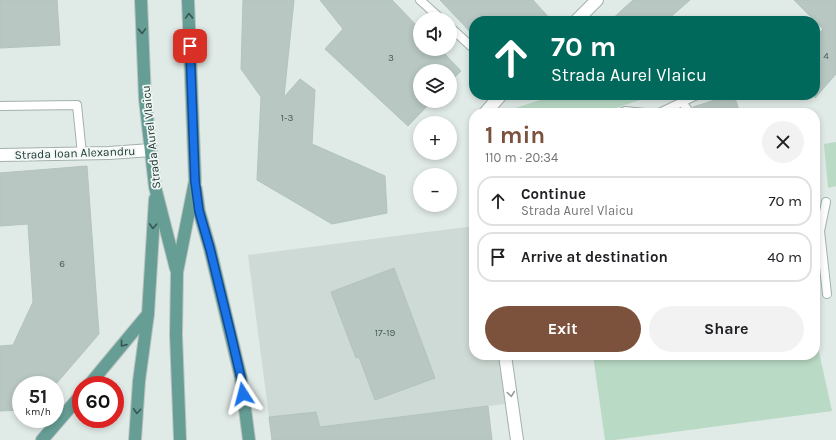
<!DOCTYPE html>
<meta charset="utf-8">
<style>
body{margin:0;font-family:Karla,sans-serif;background:#f2f2f2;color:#202124;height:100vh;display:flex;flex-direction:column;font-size:15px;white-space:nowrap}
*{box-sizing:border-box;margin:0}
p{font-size:13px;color:#757577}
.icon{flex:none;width:22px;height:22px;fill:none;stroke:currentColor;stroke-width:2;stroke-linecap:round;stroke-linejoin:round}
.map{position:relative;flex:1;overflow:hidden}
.sheet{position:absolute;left:469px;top:108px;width:351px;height:252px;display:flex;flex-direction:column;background:#fff;border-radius:16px;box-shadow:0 2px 6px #0003}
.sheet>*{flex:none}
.banner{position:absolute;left:469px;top:16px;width:351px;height:84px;border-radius:16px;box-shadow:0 2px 6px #0003;background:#00695c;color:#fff;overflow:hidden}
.buttons{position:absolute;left:413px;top:12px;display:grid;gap:8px}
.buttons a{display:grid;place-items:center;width:44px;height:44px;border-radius:50%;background:#fff;box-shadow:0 2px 6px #0003;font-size:20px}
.speed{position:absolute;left:12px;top:376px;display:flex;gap:8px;font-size:20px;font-weight:700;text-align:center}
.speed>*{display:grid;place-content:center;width:52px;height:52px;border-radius:50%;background:#fff;box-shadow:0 2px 6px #0003;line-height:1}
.speed small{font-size:10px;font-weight:400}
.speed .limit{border:6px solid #d22;background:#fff;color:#111}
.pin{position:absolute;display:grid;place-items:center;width:34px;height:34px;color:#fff;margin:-17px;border-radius:8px;box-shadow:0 2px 6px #0006}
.me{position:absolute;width:44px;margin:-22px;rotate:351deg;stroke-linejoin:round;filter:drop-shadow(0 0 3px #0008)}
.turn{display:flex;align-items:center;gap:14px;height:84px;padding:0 16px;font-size:18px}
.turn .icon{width:52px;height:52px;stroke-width:2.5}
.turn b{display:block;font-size:28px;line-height:34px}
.round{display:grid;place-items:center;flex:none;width:42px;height:42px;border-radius:21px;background:#f2f2f2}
.head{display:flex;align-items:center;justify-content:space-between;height:68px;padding:0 16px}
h1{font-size:24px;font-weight:700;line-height:30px;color:#7c523d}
.primary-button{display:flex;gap:8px;margin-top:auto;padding:8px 16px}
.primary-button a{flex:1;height:46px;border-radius:24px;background:#7c523d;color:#fff;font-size:16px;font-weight:700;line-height:46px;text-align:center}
.primary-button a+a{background:#f2f2f2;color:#202124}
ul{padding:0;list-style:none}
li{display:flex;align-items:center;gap:12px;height:50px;margin:0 8px 6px;padding:0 8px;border:2px solid #e0e0e0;border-radius:16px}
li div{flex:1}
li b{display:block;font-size:15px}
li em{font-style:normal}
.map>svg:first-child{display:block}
.built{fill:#cedad5}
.green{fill:#b9dac5}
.building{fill:#b8c7c2;stroke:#b2c3be}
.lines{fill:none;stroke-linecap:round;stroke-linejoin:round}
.lane-casing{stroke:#a3b1ad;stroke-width:10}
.street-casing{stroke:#a3b1ad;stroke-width:14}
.primary-casing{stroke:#bcc4c2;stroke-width:14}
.lane{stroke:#fff;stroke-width:8}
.street{stroke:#fff;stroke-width:12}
.primary{stroke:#669e95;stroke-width:12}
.oneway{stroke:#365752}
.oneway2{stroke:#909c9a}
.route-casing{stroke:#114b97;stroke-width:10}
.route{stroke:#1a73e8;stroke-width:7}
.labels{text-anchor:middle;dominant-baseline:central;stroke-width:3.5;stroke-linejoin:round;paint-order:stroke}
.number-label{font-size:10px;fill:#475c58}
.street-label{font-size:12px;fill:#213935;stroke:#f0f7f4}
</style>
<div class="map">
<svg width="836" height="440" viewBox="0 0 836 440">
<rect width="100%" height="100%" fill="#e0eae6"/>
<path class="built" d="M 474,226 L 474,355 L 498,355 L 505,404 L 488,406 L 492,440 L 272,440 L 248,255 Z"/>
<g class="green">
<path d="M 556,95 L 654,95 L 602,113 L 507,113 L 509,110 Z"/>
<path d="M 836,142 L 836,186 L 828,188 L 824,144 Z"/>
<path d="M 815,334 L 832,411 L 614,440 L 605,440 L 593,355 L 815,355 Z"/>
</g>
<g class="building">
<path d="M 0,0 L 57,0 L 60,45 L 0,48 Z"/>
<path d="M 243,0 L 294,0 L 284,97 L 300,79 L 315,90 L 312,144 L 385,176 L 387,213 L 332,224 L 257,180 L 261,97 L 241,69 Z"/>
<path d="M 320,0 L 392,0 L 420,29 L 420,49 L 440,49 L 461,71 L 450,82 L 450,71 L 420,71 L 420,101 L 432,101 L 408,126 L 325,49 L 343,29 Z"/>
<path d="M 440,0 L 533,0 L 552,21 L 474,21 L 474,36 Z"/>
<path d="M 633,0 L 690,0 L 666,21 L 610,21 Z"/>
<path d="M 794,0 L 836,0 L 836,74 L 815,98 L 815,37 L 823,29 Z"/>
<path d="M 731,95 L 734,95 L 740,113 L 695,113 L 693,107 Z"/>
<path d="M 87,166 L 99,334 L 55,385 L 21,385 L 21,410 L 0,411 L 0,346 L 13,345 L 33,302 L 28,224 L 0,226 L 0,173 Z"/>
<path d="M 394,268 L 435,378 L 375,400 L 359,357 L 356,358 L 331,292 Z"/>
<path d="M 488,406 L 492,440 L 272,440 L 269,417 L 316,412 L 320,427 Z"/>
</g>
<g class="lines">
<defs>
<g id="lane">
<path d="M 420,0 L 441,19"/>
<path d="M 450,27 L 474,49"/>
<path d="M 682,102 L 690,113"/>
<path d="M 0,106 L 77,105 L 82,154"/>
<path d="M 621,113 L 625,111 L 645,113"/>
<path d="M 659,113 L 697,95"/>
<path d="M 826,202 L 820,231 L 827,294"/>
</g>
<g id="street">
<path d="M 576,21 L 597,0"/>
<path d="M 485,113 L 501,95"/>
<path d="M 0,155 L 109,153 L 151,150"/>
<path d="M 505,355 L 517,440"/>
</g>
<g id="primary">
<path d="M 141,0 L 145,99 L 155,187 L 176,269"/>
<path d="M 196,189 L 199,211 L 210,249 L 241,378 L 249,440"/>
<path d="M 89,385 L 148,314"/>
<path d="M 42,440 L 81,395"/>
<path d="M 135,440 L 139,381 L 148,314 L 155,199"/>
<path d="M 180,440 L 176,335 L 177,272 L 195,181 L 188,0"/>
</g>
</defs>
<use href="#lane" class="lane-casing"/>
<use href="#street" class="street-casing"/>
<use href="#primary" class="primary-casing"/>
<use href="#lane" class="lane"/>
<use href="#street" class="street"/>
<use href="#primary" class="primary"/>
</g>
<defs><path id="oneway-chevron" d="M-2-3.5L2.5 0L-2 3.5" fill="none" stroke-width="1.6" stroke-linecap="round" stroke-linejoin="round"/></defs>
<g class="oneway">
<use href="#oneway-chevron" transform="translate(189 16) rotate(-92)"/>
<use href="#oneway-chevron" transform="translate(142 31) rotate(88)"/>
<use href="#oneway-chevron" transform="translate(153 226) rotate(93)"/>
<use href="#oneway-chevron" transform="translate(123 344) rotate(129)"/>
<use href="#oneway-chevron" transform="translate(137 411) rotate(94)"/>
</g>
<use class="oneway2" href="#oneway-chevron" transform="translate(511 394) rotate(82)"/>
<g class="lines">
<defs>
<path id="route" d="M 190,46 L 195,181 L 199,211 L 210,249 L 231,335 L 241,378 L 243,394"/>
</defs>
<use href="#route" class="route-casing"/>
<use href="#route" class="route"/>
</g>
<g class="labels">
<g class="number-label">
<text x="826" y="56">4</text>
<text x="391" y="58">3</text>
<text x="287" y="118">1-3</text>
<text x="62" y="264">6</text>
<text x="385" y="333">17-19</text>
</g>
<g class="street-label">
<text transform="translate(151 137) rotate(-96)">Strada Aurel Vlaicu</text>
<text transform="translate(75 153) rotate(-2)">Strada Ioan Alexandru</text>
</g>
</g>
</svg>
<div class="buttons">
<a><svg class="icon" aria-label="sound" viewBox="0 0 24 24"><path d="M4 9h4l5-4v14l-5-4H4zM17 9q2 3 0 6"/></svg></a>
<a><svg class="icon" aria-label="layers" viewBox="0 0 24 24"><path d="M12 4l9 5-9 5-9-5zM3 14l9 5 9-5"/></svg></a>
<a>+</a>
<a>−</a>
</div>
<div class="speed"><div>51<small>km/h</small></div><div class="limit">60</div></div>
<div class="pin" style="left:190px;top:46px;background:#d93025"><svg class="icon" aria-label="arrive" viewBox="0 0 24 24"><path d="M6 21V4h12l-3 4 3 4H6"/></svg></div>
<svg class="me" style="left:243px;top:394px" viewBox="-20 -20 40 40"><path d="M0-17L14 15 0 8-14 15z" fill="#1a73e8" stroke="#fff" stroke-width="4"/></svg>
<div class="banner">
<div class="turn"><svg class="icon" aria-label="ahead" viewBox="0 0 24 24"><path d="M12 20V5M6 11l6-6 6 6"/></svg><div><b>70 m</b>Strada Aurel Vlaicu</div></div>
</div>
<section class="sheet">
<div class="head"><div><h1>1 min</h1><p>110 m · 20:34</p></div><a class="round"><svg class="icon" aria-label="close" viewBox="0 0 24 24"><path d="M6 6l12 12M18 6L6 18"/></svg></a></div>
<ul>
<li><svg class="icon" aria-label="ahead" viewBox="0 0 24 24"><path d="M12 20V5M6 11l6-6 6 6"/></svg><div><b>Continue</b><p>Strada Aurel Vlaicu</p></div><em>70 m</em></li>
<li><svg class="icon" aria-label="arrive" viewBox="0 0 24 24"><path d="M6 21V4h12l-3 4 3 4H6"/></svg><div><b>Arrive at destination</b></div><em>40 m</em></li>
</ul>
<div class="primary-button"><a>Exit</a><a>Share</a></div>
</section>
</div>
